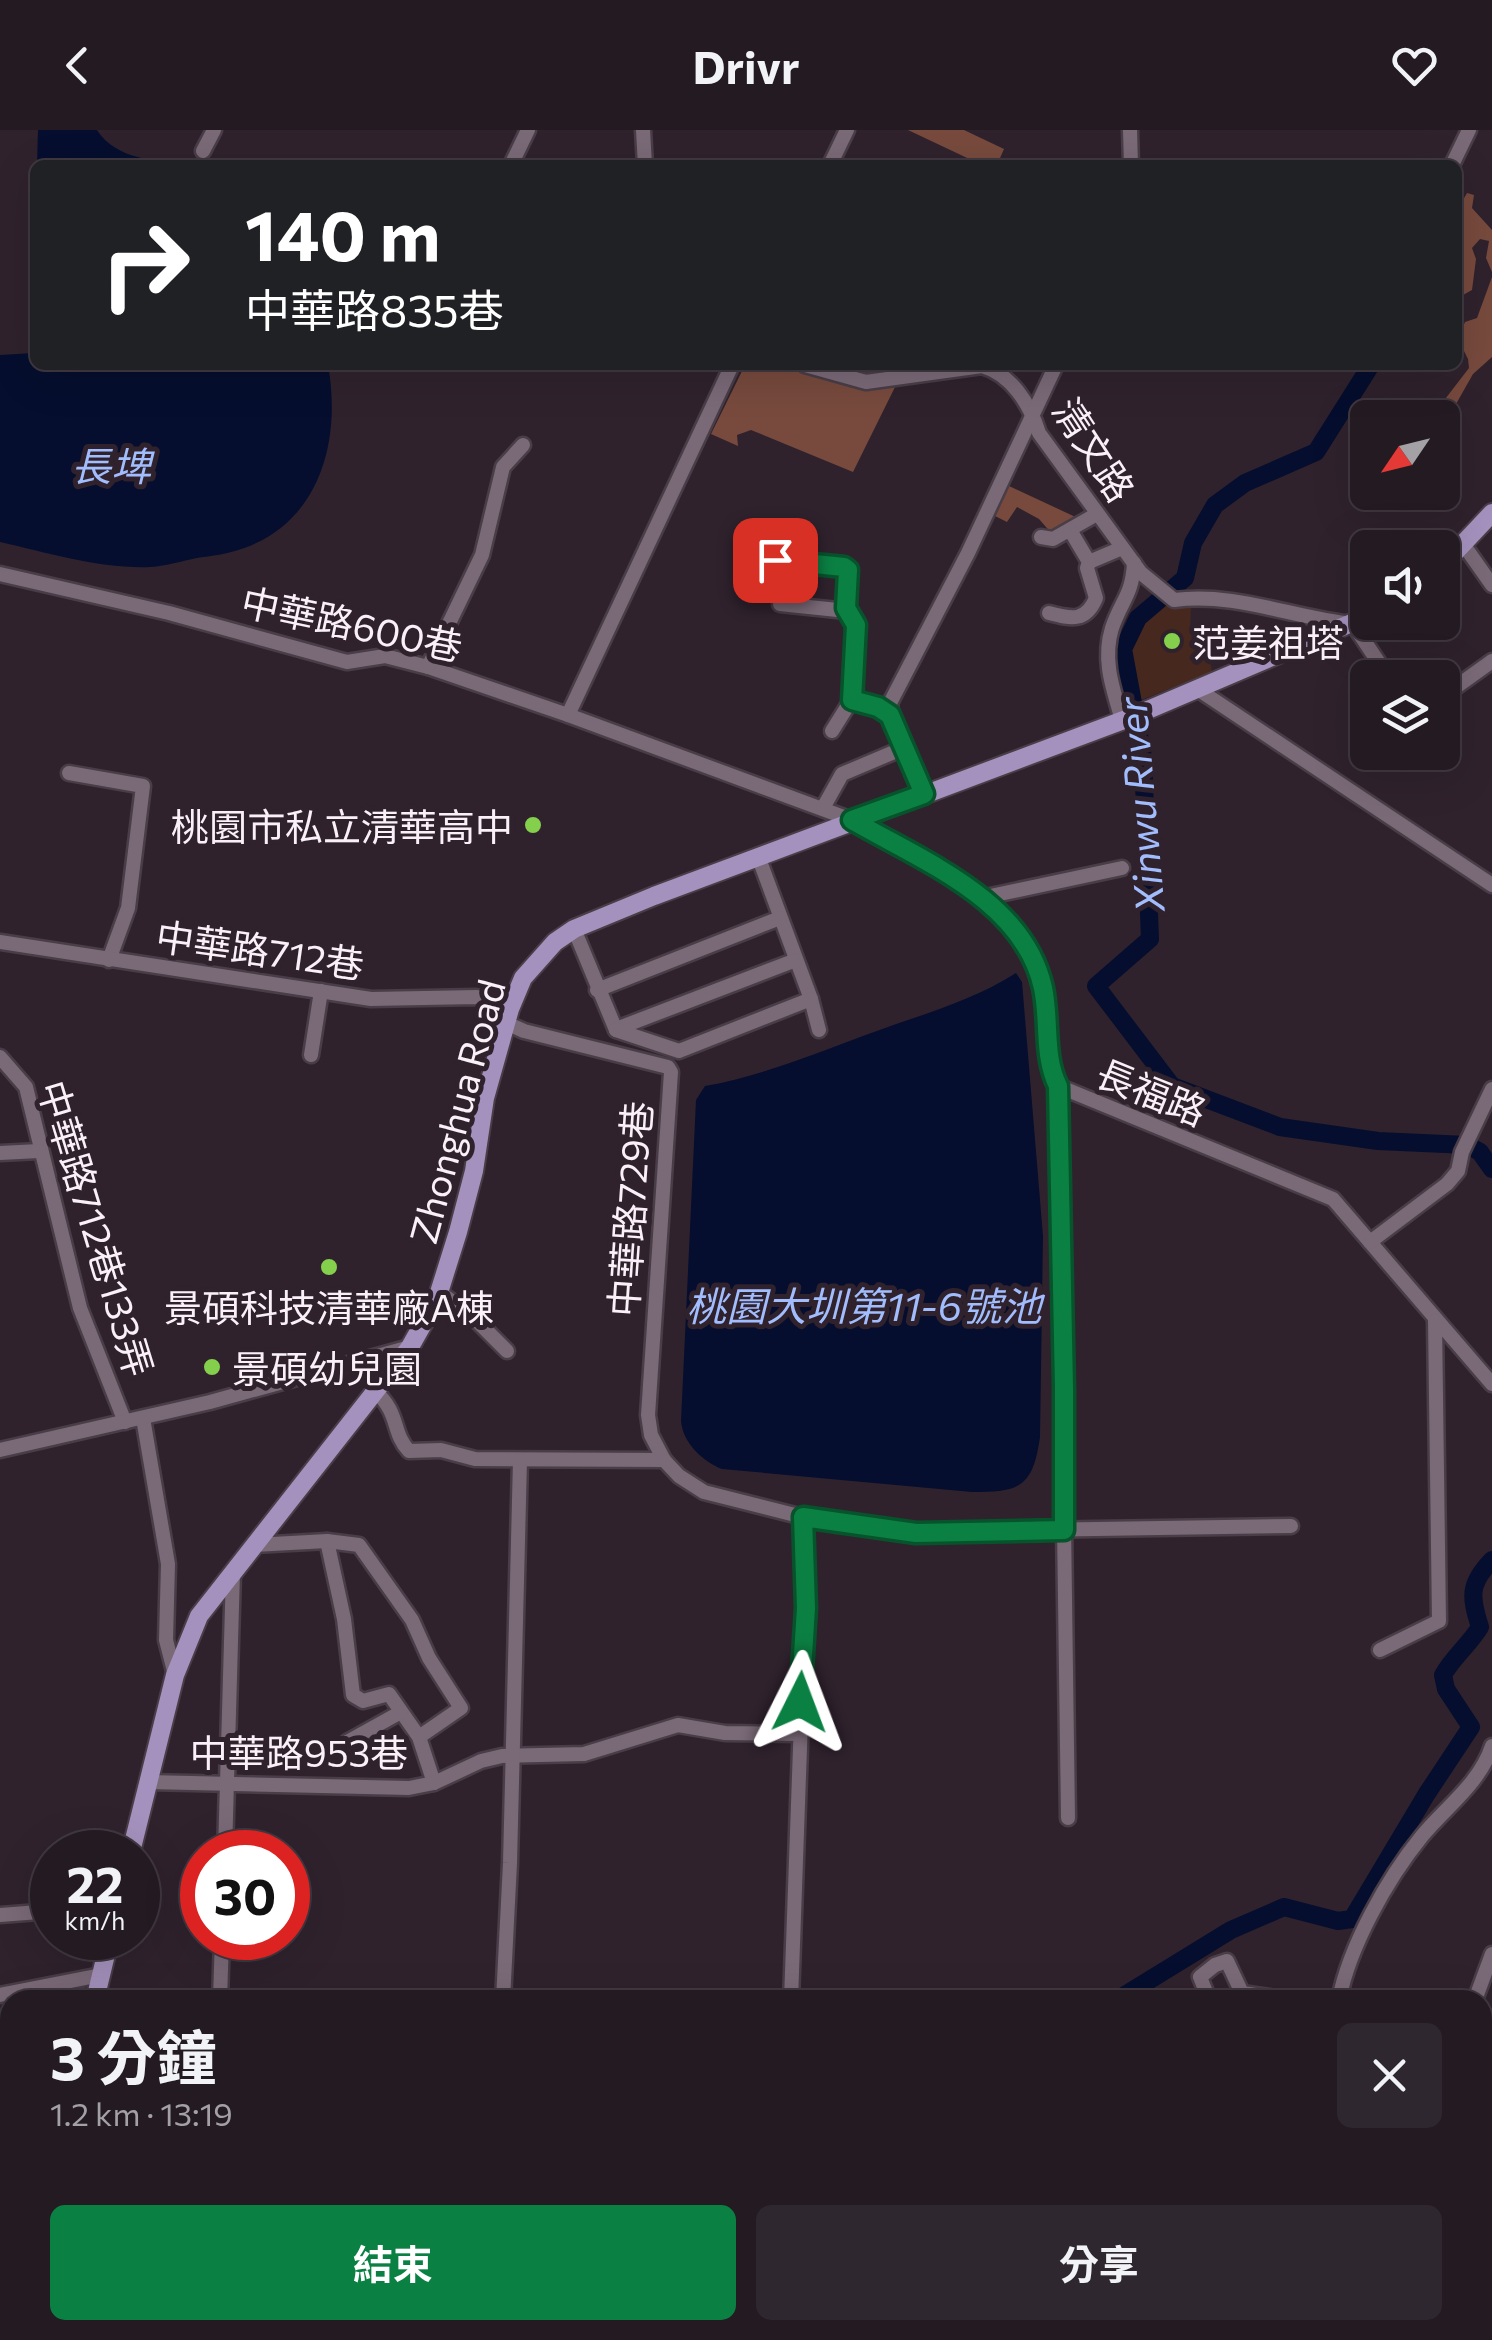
<!DOCTYPE html>
<html lang="zh-TW">
<meta charset="utf-8">
<style>
body{margin:0;font-family:Commissioner,"Noto Sans TC",sans-serif;background:#2f272f;color:#f1f3f6;height:100vh;display:flex;flex-direction:column;font-size:38px;white-space:nowrap}
*{box-sizing:border-box;margin:0}
p{font-size:32px;color:#a3a1a5}
.icon{flex:none;width:55px;height:55px;fill:none;stroke:currentColor;stroke-width:2;stroke-linecap:round;stroke-linejoin:round}
.map{position:relative;flex:1;overflow:hidden}
.details{position:absolute;left:0px;top:1860px;width:1492px;height:350px;display:flex;flex-direction:column;background:#231a22;border-radius:30px 30px 0 0;box-shadow:0 10px 40px #0002,0 0 0 2px #403840}
.details>*{flex:none}
.top-card{position:absolute;left:30px;top:30px;width:1432px;height:210px;border-radius:15px;box-shadow:0 10px 40px #0002,0 0 0 2px #403840;background:#202124;color:#fff;overflow:hidden}
.needle{width:65px;rotate:235deg}
.tools{position:absolute;left:1350px;top:270px;display:grid;gap:20px}
.tools a{display:grid;place-items:center;width:110px;height:110px;border-radius:15px;background:#231a22;box-shadow:0 10px 40px #0002,0 0 0 2px #403840;font-size:50px}
.speed{position:absolute;left:30px;top:1700px;display:flex;gap:20px;font-size:50px;font-weight:700;text-align:center}
.speed>*{display:grid;place-content:center;width:130px;height:130px;border-radius:50%;background:#231a22;box-shadow:0 10px 40px #0002,0 0 0 2px #403840;line-height:1}
.speed small{font-size:25px;font-weight:400}
.speed .limit{border:15px solid #d22;background:#fff;color:#111}
.pin{position:absolute;display:grid;place-items:center;width:85px;height:85px;color:#fff;margin:-42px;border-radius:20px;box-shadow:0 5px 15px #0006}
.me{position:absolute;width:110px;margin:-55px;rotate:3deg;stroke-linejoin:round;filter:drop-shadow(0 0 8px #0008)}
.turn{display:flex;align-items:center;gap:35px;height:210px;padding:0 50px;font-size:45px}
.turn .icon{width:130px;height:130px;stroke-width:2.5}
.turn b{display:block;font-size:70px;line-height:85px}
.round{display:grid;place-items:center;flex:none;width:105px;height:105px;border-radius:15px;background:#2f272f}
.headline{display:flex;align-items:center;justify-content:space-between;height:170px;padding:0 50px}
h1{font-size:60px;font-weight:700;line-height:75px}
.button{display:flex;gap:20px;margin-top:auto;padding:20px 50px}
.button a{flex:1;height:115px;border-radius:15px;background:#0b8043;color:#fff;font-size:40px;font-weight:700;line-height:115px;text-align:center}
.button a+a{background:#2f272f;color:#f1f3f6}
header{display:flex;justify-content:space-between;align-items:center;height:130px;padding:0 50px;background:#231a22;font-size:45px;font-weight:700}
.map>svg:first-child{display:block}
.green{fill:#47281f}
.forest{fill:#774a3d}
.water{fill:#050e2e}
.lines{fill:none;stroke-linecap:round;stroke-linejoin:round}
.river{stroke:#050e2e;stroke-width:18}
.minor-casing{stroke:#493d47;stroke-width:19}
.major-casing{stroke:#493d47;stroke-width:22}
.minor{stroke:#7a6977;stroke-width:14}
.major{stroke:#a491bd;stroke-width:18}
.route-casing{stroke:#07532c;stroke-width:25}
.route{stroke:#0b8043;stroke-width:18}
.poi-dot{fill:#84d04d;stroke:#2f222d;stroke-width:4}
.labels{text-anchor:middle;dominant-baseline:central;stroke-width:10;stroke-linejoin:round;paint-order:stroke}
.street-label{font-size:38px;fill:#f9f0f8;stroke:#2f222d}
.poi-label{font-size:38px;fill:#f9f0f8;stroke:#2f222d;text-anchor:start}
.water-label{font-size:40px;font-style:italic;fill:#a2bdfd;stroke:#2f222d}
</style>
<header><svg class="icon" aria-label="back" viewBox="0 0 24 24"><path d="M15 5l-7 7 7 7"/></svg>Drivr<svg class="icon" aria-label="heart" viewBox="0 0 24 24"><path d="M12 20l-8-8c-3-5 5-10 8-4 3-6 11-1 8 4z"/></svg></header>
<div class="map">
<svg width="1492" height="2210" viewBox="0 0 1492 2210">
<rect width="100%" height="100%" fill="#2f222d"/>
<path class="green" d="M 1168,470 L 1191,473 L 1190,504 L 1202,501 L 1208,513 L 1212,542 L 1138,571 C 1125,523 1120,498 1168,470 Z"/>
<g class="forest">
<path d="M 908,0 L 964,0 L 1004,19 L 997,35 L 982,35 Z"/>
<path d="M 1467,63 L 1474,65 L 1472,78 L 1492,100 L 1492,142 L 1486,128 L 1489,111 L 1480,109 L 1472,118 L 1476,129 L 1472,160 L 1463,165 L 1458,159 L 1458,79 Z"/>
<path d="M 1492,147 L 1492,227 L 1473,244 L 1443,297 L 1442,288 L 1404,287 L 1403,285 L 1412,284 L 1436,268 L 1439,277 L 1469,238 L 1468,229 L 1458,209 L 1465,192 L 1477,188 Z"/>
<path d="M 745,235 C 760,235 780,231 794,236 C 831,247 854,257 895,257 L 853,342 L 751,300 L 737,305 L 738,316 L 711,304 Z"/>
<path d="M 1007,355 L 1082,390 L 1053,405 L 1039,389 L 1017,377 L 1007,392 L 993,385 Z"/>
</g>
<g class="water">
<path d="M 38,0 L 97,0 C 117,31 157,30 189,35 L 37,35 Z"/>
<path d="M 35,152 L 35,235 L 328,235 C 342,312 319,397 235,421 C 222,425 209,426 197,428 C 182,431 166,436 151,437 C 100,439 49,423 0,412 L 0,225 L 34,223 Z"/>
<path d="M 1016,843 L 1022,852 L 1043,1106 L 1040,1307 C 1033,1357 1020,1362 972,1362 L 722,1339 C 702,1331 683,1313 681,1291 L 696,970 L 705,956 C 763,946 819,922 874,902 C 923,884 972,871 1016,843 Z"/>
<path d="M 1492,2153 L 1492,2210 L 1291,2210 L 1303,2200 L 1482,2200 L 1483,2154 Z"/>
</g>
<g class="lines">
<g class="river">
<path d="M 1371,235 L 1316,322 L 1245,353 L 1215,375 L 1193,413 L 1185,448 L 1138,488 L 1123,519 L 1143,627 L 1150,809 L 1096,856 L 1172,956 L 1280,997 L 1378,1011 L 1467,1015 L 1480,1022 L 1492,1039"/>
<path d="M 1117,1870 L 1231,1800 L 1284,1777 L 1338,1791 L 1352,1789 L 1426,1665 L 1471,1597 L 1446,1559 L 1443,1545 C 1453,1527 1469,1515 1480,1497 C 1470,1466 1469,1454 1492,1430"/>
<path d="M 985,2210 L 990,2200"/>
</g>
<defs>
<g id="minor">
<path d="M 643,0 L 645,35"/>
<path d="M 1130,0 L 1131,35"/>
<path d="M 203,21 L 214,0"/>
<path d="M 511,35 L 528,0"/>
<path d="M 830,35 L 847,0"/>
<path d="M 1452,35 L 1469,0"/>
<path d="M 805,235 L 866,252 L 982,236 C 1011,244 1030,274 1039,303 L 1141,443 L 1174,470 C 1236,462 1293,488 1353,494 L 1389,548"/>
<path d="M 781,399 L 763,409 L 762,416 L 775,430 L 844,437 L 849,441 L 846,478 L 856,495 L 852,569 L 877,577 L 890,585"/>
<path d="M 1041,407 L 1053,409 L 1097,384"/>
<path d="M 1463,414 L 1492,455"/>
<path d="M 1089,432 L 1122,418"/>
<path d="M 0,444 L 169,483 L 347,532 L 385,526 L 428,537 L 568,585 L 852,690 L 958,752 L 993,777 L 1015,798 L 1030,822 L 1043,855 L 1049,933 L 1058,956 L 1333,1069 L 1492,1254"/>
<path d="M 780,474 L 847,481"/>
<path d="M 1049,483 C 1072,489 1086,492 1096,468 L 1087,438 L 1089,432 L 1070,400"/>
<path d="M 428,537 L 482,425 L 503,337 L 523,315"/>
<path d="M 1196,558 L 1492,755"/>
<path d="M 1442,567 L 1492,531"/>
<path d="M 568,585 L 732,235"/>
<path d="M 1122,590 C 1113,559 1102,530 1112,498 C 1122,469 1132,466 1134,433"/>
<path d="M 832,601 L 852,569"/>
<path d="M 69,643 L 143,656 L 128,778 L 109,830"/>
<path d="M 924,664 L 906,617 L 893,595 L 890,573 L 968,423 L 1056,235"/>
<path d="M 823,678 L 842,644 L 906,617"/>
<path d="M 758,726 L 811,869 L 819,900"/>
<path d="M 981,768 L 1122,738"/>
<path d="M 574,799 L 616,900"/>
<path d="M 0,812 L 371,869 L 477,867 L 510,879"/>
<path d="M 597,860 L 780,788"/>
<path d="M 506,893 L 524,901 L 668,937 L 671,942 L 648,1285 L 651,1305 L 664,1330"/>
<path d="M 616,899 L 796,830"/>
<path d="M 616,900 L 679,921 L 811,869"/>
<path d="M 311,925 L 321,861"/>
<path d="M 0,927 L 26,957 L 80,1178 L 125,1292"/>
<path d="M 1058,956 L 1068,1688"/>
<path d="M 0,1023 L 39,1021"/>
<path d="M 1370,1112 L 1447,1054 L 1458,1041 L 1462,1022 L 1492,959"/>
<path d="M 439,1162 L 473,1187 L 507,1221"/>
<path d="M 374,1260 C 401,1284 391,1302 409,1321 L 441,1320 L 475,1329 L 664,1330 L 679,1346 L 704,1362 L 803,1387 L 907,1402 L 1291,1396"/>
<path d="M 143,1288 L 168,1434 L 166,1510 L 175,1545"/>
<path d="M 0,1320 L 210,1272 L 410,1217"/>
<path d="M 327,1411 L 344,1489 L 353,1565 L 363,1571 L 389,1564 L 419,1607 L 434,1653"/>
<path d="M 254,1415 L 327,1411 L 359,1415 L 412,1490 L 429,1528 L 461,1578 L 419,1607"/>
<path d="M 1380,1520 L 1439,1491 L 1435,1191"/>
<path d="M 347,1612 L 401,1582"/>
<path d="M 148,1652 L 409,1658 L 434,1653 L 481,1631 L 502,1626 L 584,1624 L 678,1595 L 725,1603 L 799,1604"/>
<path d="M 225,1722 L 233,1442"/>
<path d="M 0,1785 L 52,1781"/>
<path d="M 0,1865 L 101,1845"/>
<path d="M 1208,1867 L 1200,1847 L 1215,1835 L 1227,1831 L 1242,1863 L 1290,1870"/>
<path d="M 220,1870 L 222,1808"/>
<path d="M 503,1870 L 510,1733 L 520,1330"/>
<path d="M 791,1870 L 805,1478 L 803,1387"/>
<path d="M 1339,1870 C 1349,1817 1387,1749 1422,1706 C 1446,1677 1480,1653 1492,1616"/>
<path d="M 1475,1870 L 1492,1824"/>
<path d="M 1482,1953 L 1492,1953"/>
<path d="M 1259,2200 L 1265,2205"/>
<path d="M 210,2210 L 210,2200"/>
<path d="M 492,2210 L 493,2200"/>
<path d="M 688,2210 L 714,2200"/>
<path d="M 780,2210 L 781,2200"/>
</g>
<g id="major">
<path d="M 1442,436 L 1492,383"/>
<path d="M 131,1722 L 175,1545 L 199,1486 L 410,1217 L 437,1169 L 458,1102 L 474,1041 L 485,968 L 510,879 L 523,848 L 555,812 L 574,799 L 654,766 L 1129,588 L 1368,486"/>
<path d="M 95,1870 L 110,1808"/>
<path d="M 4,2210 L 11,2200"/>
</g>
</defs>
<use href="#minor" class="minor-casing"/>
<use href="#major" class="major-casing"/>
<use href="#minor" class="minor"/>
<use href="#major" class="major"/>
</g>
<g class="lines">
<defs>
<path id="route" d="M 775,430 L 844,437 L 848,440 L 846,478 L 856,495 L 852,570 L 878,577 L 890,585 L 924,664 L 852,690 C 922,731 1024,770 1043,858 C 1050,891 1043,926 1058,956 L 1064,1258 L 1064,1400 L 916,1403 L 803,1387 L 806,1478 L 800,1572"/>
</defs>
<use href="#route" class="route-casing"/>
<use href="#route" class="route"/>
</g>
<g class="poi-dot">
<circle cx="1172" cy="511" r="10"/>
<circle cx="533" cy="695" r="10"/>
<circle cx="329" cy="1137" r="10"/>
<circle cx="212" cy="1237" r="10"/>
</g>
<g class="labels">
<g class="street-label">
<text transform="translate(1095 319) rotate(57)">清文路</text>
<text transform="translate(352 493) rotate(12)">中華路600巷</text>
<text transform="translate(260 819) rotate(8)">中華路712巷</text>
<text transform="translate(1152 961) rotate(22)">長福路</text>
<text transform="translate(456 981) rotate(-75)">Zhonghua Road</text>
<text transform="translate(629 1079) rotate(-86)">中華路729巷</text>
<text transform="translate(97 1098) rotate(73)">中華路712巷133弄</text>
<text x="299" y="1621">中華路953巷</text>
</g>
<g class="poi-label">
<text x="1192" y="511">范姜祖塔</text>
<text x="513" y="695" text-anchor="end">桃園市私立清華高中</text>
<text x="329" y="1176" text-anchor="middle">景碩科技清華廠A棟</text>
<text x="232" y="1237">景碩幼兒園</text>
</g>
<g class="water-label">
<text x="111" y="334">長埤</text>
<text transform="translate(1139 675) rotate(-95)">Xinwu River</text>
<text x="864" y="1174">桃園大圳第11-6號池</text>
</g>
</g>
</svg>
<div class="tools">
<a><svg class="needle" viewBox="-14 -14 28 28"><path d="M0-13l5 13h-10z" fill="#e53935"/><path d="M0 13l5-13h-10z" fill="#a3a1a5"/></svg></a>
<a><svg class="icon" aria-label="sound" viewBox="0 0 24 24"><path d="M4 9h4l5-4v14l-5-4H4zM17 9q2 3 0 6"/></svg></a>
<a><svg class="icon" aria-label="layers" viewBox="0 0 24 24"><path d="M12 4l9 5-9 5-9-5zM3 14l9 5 9-5"/></svg></a>
</div>
<div class="speed"><div>22<small>km/h</small></div><div class="limit">30</div></div>
<div class="pin" style="left:775px;top:430px;background:#d93025"><svg class="icon" aria-label="arrive" viewBox="0 0 24 24"><path d="M6 21V4h12l-3 4 3 4H6"/></svg></div>
<svg class="me" style="left:800px;top:1572px" viewBox="-20 -20 40 40"><path d="M0-17L14 15 0 8-14 15z" fill="#0b8043" stroke="#fff" stroke-width="4"/></svg>
<div class="top-card">
<div class="turn"><svg class="icon" aria-label="right" viewBox="0 0 24 24"><path d="M7 20v-9h11M14 6l5 5-5 5"/></svg><div><b>140 m</b>中華路835巷</div></div>
</div>
<section class="details">
<div class="headline"><div><h1>3 分鐘</h1><p>1.2 km · 13:19</p></div><a class="round"><svg class="icon" aria-label="close" viewBox="0 0 24 24"><path d="M6 6l12 12M18 6L6 18"/></svg></a></div>
<div class="button"><a>結束</a><a>分享</a></div>
</section>
</div>
